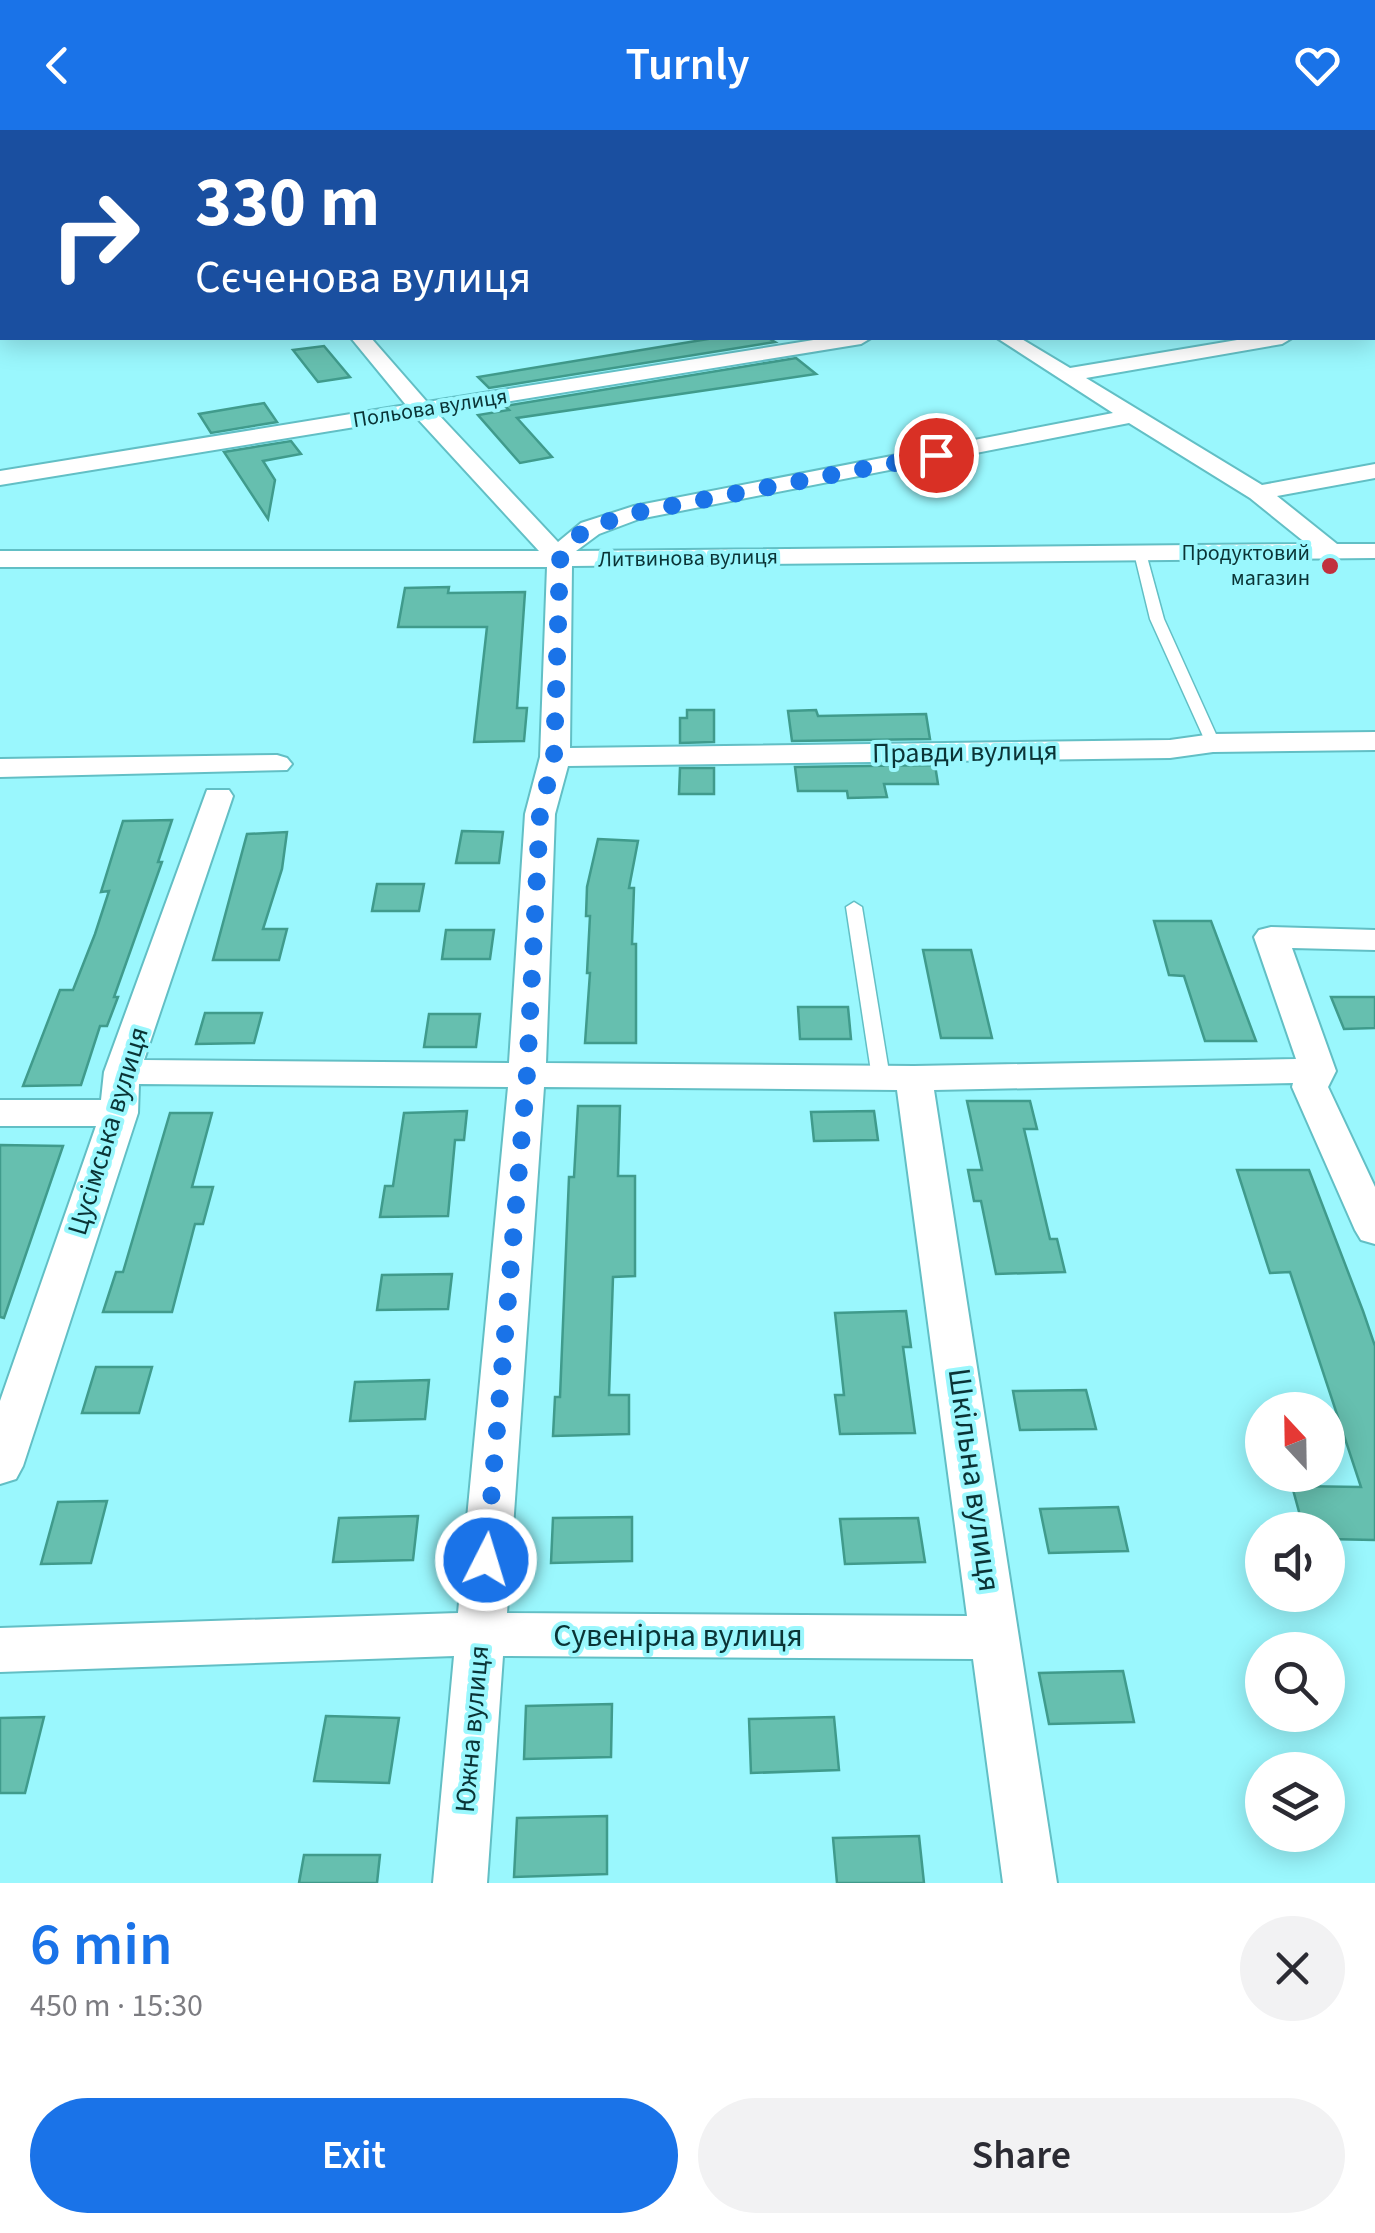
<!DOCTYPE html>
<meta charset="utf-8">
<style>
body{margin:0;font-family:"Source Sans 3",sans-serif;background:#f2f2f3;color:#2b2b33;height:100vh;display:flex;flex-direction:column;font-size:38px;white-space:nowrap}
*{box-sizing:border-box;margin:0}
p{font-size:32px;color:#7c7c81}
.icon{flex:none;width:55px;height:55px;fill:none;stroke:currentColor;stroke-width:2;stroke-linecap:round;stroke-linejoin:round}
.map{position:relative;height:1753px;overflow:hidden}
.panel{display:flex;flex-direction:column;background:#fff;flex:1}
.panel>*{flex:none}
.banner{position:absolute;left:0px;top:0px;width:1375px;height:210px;box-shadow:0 5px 25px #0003;background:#1a4fa0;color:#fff;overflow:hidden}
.needle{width:65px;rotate:338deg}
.buttons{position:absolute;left:1245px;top:1262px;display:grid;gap:20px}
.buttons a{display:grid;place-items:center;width:100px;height:100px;border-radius:50%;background:#fff;box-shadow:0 5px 25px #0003;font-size:50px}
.pin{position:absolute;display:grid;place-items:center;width:85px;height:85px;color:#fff;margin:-42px;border:5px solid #fff;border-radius:50%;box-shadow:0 2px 10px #0007}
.me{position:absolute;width:110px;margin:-55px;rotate:5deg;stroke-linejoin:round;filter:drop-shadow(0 0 8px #0008)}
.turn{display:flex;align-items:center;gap:35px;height:210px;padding:0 30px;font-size:45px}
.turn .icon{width:130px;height:130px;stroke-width:2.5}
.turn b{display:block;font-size:70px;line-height:85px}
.round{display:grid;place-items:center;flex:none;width:105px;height:105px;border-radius:52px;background:#f2f2f3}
.overview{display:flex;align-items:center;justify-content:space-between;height:170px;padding:0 30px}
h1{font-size:60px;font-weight:600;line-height:75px;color:#1a73e8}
.action{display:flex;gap:20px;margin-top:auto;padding:20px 30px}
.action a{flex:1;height:115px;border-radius:60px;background:#1a73e8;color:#fff;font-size:40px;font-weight:600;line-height:115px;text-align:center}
.action a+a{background:#f2f2f3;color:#2b2b33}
header{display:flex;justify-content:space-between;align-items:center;height:130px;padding:0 30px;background:#1a73e8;color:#fff;font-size:45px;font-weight:600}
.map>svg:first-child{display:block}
.building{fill:#66bfaf;stroke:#409b8c;stroke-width:2.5}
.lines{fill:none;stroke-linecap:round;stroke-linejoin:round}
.lane-casing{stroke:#62bfc5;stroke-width:3}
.street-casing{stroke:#62bfc5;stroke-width:4}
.secondary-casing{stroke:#62bfc5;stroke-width:4}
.lane{fill:#fff;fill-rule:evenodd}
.street{fill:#fff;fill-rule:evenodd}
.secondary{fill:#fff;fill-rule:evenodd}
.route{stroke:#1a73e8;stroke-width:18;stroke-dasharray:0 32.4}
.poi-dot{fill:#c1313e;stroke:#9af7fd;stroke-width:4}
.labels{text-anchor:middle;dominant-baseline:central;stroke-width:8;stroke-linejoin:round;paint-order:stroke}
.far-street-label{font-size:22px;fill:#0a3436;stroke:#9af7fd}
.far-poi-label{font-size:22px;fill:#0a3436;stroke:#9af7fd;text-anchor:end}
.street-label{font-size:28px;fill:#0a3436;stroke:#9af7fd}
.near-street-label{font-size:32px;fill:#0a3436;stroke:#9af7fd}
</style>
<header><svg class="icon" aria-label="back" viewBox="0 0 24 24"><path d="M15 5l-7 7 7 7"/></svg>Turnly<svg class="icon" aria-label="heart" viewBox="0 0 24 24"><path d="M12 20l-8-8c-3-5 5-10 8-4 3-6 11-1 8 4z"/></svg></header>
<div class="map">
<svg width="1375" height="1753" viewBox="0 0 1375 1753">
<rect width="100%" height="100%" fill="#9af7fd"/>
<g class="building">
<path d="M 714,208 L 768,208 L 775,212 L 489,258 L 478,247 Z"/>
<path d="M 324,216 L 350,247 L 318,252 L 293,220 Z"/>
<path d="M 796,228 L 816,244 L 517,288 L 552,327 L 520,333 L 478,285 L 509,280 L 505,276 Z"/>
<path d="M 264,273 L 277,292 L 211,303 L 199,284 Z"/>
<path d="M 291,311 L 301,324 L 263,331 L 275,350 L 268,389 L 224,322 Z"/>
<path d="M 449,457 L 448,463 L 525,462 L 517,578 L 527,578 L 524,611 L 474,612 L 487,497 L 398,497 L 405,458 Z"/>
<path d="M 687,580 L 714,580 L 714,612 L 680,613 L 680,588 L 687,588 Z"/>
<path d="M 816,580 L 818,586 L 926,584 L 930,609 L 792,611 L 788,581 Z"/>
<path d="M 935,635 L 938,654 L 884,654 L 887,667 L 848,668 L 847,661 L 798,661 L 795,637 Z"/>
<path d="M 680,638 L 714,638 L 714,664 L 679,664 Z"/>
<path d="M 172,690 L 158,732 L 162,732 L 114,867 L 118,867 L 107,896 L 100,896 L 81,955 L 23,956 L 60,860 L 73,860 L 95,804 L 109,761 L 101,762 L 123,691 Z"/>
<path d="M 462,701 L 503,702 L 499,733 L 456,733 Z"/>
<path d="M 287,702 L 282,739 L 263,799 L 287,799 L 279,830 L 213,830 L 247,704 Z"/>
<path d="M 598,709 L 638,711 L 629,758 L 634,758 L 632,814 L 636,814 L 636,913 L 585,913 L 590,843 L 587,843 L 590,786 L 586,786 L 587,757 Z"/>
<path d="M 377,754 L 424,754 L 419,781 L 372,781 Z"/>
<path d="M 1154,791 L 1211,791 L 1256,911 L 1205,911 L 1184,846 L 1169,845 Z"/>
<path d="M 446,800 L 494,800 L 490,829 L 442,829 Z"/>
<path d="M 923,820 L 971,820 L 992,908 L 941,908 Z"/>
<path d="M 1331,867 L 1375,867 L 1375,898 L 1344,899 Z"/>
<path d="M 798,877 L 848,877 L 851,909 L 800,909 Z"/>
<path d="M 205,883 L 262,883 L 254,913 L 196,914 Z"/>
<path d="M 429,884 L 480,884 L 476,917 L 424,917 Z"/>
<path d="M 967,971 L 1030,971 L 1037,999 L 1024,999 L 1050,1109 L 1057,1109 L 1065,1142 L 996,1144 L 981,1071 L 974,1071 L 968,1040 L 982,1040 Z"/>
<path d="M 578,976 L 620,976 L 618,1046 L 635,1046 L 635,1146 L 613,1147 L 609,1265 L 629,1265 L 629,1304 L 553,1306 L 555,1267 L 560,1267 L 569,1047 L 574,1047 Z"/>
<path d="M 467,981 L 464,1010 L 455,1010 L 448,1086 L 380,1087 L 385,1056 L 393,1056 L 404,983 Z"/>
<path d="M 874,981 L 878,1010 L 814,1011 L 811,982 Z"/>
<path d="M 170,983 L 212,983 L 192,1057 L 213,1057 L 203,1094 L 195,1094 L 172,1182 L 103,1182 L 116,1142 L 123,1142 Z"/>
<path d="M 0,1015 L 63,1016 L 4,1188 L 0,1187 Z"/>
<path d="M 1237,1040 L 1309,1040 L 1363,1181 L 1375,1216 L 1375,1410 L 1328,1409 L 1328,1400 L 1304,1400 L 1292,1356 L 1361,1357 L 1290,1142 L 1270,1143 Z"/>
<path d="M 452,1144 L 448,1179 L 377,1180 L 382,1145 Z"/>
<path d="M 906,1181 L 911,1217 L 903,1217 L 915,1303 L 840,1304 L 835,1265 L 844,1265 L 835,1183 Z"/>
<path d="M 96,1237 L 152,1237 L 139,1283 L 82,1283 Z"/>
<path d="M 429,1250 L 425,1289 L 350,1291 L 355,1252 Z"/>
<path d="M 1086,1260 L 1096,1299 L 1020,1300 L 1013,1261 Z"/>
<path d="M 107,1371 L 91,1433 L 41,1434 L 58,1372 Z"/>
<path d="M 1118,1377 L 1128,1421 L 1049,1423 L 1040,1379 Z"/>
<path d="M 418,1386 L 413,1430 L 333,1432 L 339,1388 Z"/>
<path d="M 632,1387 L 632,1431 L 551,1433 L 553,1388 Z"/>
<path d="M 918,1388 L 925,1432 L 845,1434 L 840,1389 Z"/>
<path d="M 1123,1541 L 1134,1592 L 1049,1594 L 1039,1543 Z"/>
<path d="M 612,1574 L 611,1627 L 524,1629 L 526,1576 Z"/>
<path d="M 326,1586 L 399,1588 L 389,1653 L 314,1651 Z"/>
<path d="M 44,1587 L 25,1663 L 0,1663 L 0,1588 Z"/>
<path d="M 834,1587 L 839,1640 L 751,1643 L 749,1589 Z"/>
<path d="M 607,1686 L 607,1744 L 514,1747 L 517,1688 Z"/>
<path d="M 919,1706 L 924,1753 L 837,1753 L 833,1708 Z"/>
<path d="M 304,1725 L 380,1725 L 377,1753 L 299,1753 Z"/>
</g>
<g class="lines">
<defs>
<g id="lane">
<rect x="0" y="176" width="2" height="6"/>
<path d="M 1140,419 L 1146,423 L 1164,489 L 1220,613 L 1218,616 L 1213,617 L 1206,613 L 1150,489 L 1134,423 Z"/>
<path d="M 854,772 L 862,777 L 890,948 L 881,954 L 872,948 L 846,777 Z"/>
</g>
<g id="street">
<path d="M 178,0 L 195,0 L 197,2 L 180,2 Z"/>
<path d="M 932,0 L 951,0 L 953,2 L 934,2 Z"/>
<rect x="0" y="24" width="2" height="10"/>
<rect x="1372" y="77" width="3" height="11"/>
<rect x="0" y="150" width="2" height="12"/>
<path d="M 1375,185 L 1375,197 L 1372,198 L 1372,186 Z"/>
<path d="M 351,208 L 371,208 L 427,272 L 826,208 L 871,208 L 861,214 L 437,283 L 558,412 L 581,393 L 634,376 L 1113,283 L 997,208 L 1020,208 L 1070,238 L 1249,208 L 1292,208 L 1282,214 L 1086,248 L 1262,355 L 1375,334 L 1375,348 L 1277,366 L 1337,414 L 1375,414 L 1375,428 L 572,436 L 570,618 L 1170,610 L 1213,604 L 1375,602 L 1375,620 L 1213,622 L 1170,628 L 568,636 L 555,684 L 546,933 L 914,936 L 1296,929 L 1254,807 L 1259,800 L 1271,797 L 1375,800 L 1375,820 L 1292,818 L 1336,941 L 1328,957 L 1375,1057 L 1375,1114 L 1361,1110 L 1355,1100 L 1292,957 L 1293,953 L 934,960 L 1057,1753 L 1003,1753 L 973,1529 L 503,1526 L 487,1753 L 433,1753 L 454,1526 L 0,1542 L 0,1498 L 458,1483 L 508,957 L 139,954 L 138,983 L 23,1336 L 16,1349 L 0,1354 L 0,1271 L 96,996 L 0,996 L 0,970 L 101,970 L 104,942 L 207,660 L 229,660 L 233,666 L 144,930 L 509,933 L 525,684 L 540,627 L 547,437 L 0,437 L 0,421 L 539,421 L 416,287 L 0,355 L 0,341 L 406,275 ZM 1129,293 L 1250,368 L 1307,414 L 576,421 L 599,404 L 639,389 ZM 544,957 L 897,960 L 967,1486 L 507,1483 Z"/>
<path d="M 277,625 L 287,628 L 292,634 L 287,640 L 0,647 L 0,629 Z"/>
</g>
<path id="secondary" d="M 680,0 L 705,0 L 706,2 L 682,2 Z"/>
</defs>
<use href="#lane" class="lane-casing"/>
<use href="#street" class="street-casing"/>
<use href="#secondary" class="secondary-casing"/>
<use href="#lane" class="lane"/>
<use href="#street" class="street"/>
<use href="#secondary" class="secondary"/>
</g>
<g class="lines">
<path class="route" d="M 486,1430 L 527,944 L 540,684 L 554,627 L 560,430 C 571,399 604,393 634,383 L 936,325"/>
</g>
<circle class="poi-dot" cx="1330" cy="436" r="10"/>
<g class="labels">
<g class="far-street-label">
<text transform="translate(430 278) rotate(-9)">Польова вулиця</text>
<text transform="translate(688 428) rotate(-1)">Литвинова вулиця</text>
</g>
<g class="far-poi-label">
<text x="1310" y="423">Продуктовий<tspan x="1310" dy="25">магазин</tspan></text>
</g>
<g class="street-label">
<text transform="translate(965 622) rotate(-1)">Правди вулиця</text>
<text transform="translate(108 1001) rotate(-73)">Цусімська вулиця</text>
<text transform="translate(472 1599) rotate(-85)">Южна вулиця</text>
</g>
<g class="near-street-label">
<text transform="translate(974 1350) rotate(82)">Шкільна вулиця</text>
<text x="678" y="1506">Сувенірна вулиця</text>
</g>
</g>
</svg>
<div class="buttons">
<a><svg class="needle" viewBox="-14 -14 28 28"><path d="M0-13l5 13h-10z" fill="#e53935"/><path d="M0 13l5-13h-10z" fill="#7c7c81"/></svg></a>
<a><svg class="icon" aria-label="sound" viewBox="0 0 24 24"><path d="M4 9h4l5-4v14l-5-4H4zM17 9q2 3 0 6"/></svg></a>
<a><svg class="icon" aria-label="search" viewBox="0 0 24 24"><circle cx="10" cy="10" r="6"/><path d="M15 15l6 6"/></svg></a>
<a><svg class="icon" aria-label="layers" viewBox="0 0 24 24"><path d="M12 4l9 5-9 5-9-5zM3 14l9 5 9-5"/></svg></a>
</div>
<div class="pin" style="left:936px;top:325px;background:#d93025"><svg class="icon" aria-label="arrive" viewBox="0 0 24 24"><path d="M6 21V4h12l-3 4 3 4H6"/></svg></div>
<svg class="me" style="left:486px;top:1430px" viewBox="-20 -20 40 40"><circle r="17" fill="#1a73e8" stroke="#fff" stroke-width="3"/><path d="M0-11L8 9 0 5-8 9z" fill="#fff"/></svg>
<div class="banner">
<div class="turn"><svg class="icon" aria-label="right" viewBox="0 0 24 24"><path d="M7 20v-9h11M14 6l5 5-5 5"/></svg><div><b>330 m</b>Сєченова вулиця</div></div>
</div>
</div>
<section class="panel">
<div class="overview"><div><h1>6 min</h1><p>450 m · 15:30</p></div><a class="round"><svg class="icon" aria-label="close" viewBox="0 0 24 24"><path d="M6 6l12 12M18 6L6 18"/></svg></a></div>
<div class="action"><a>Exit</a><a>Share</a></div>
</section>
